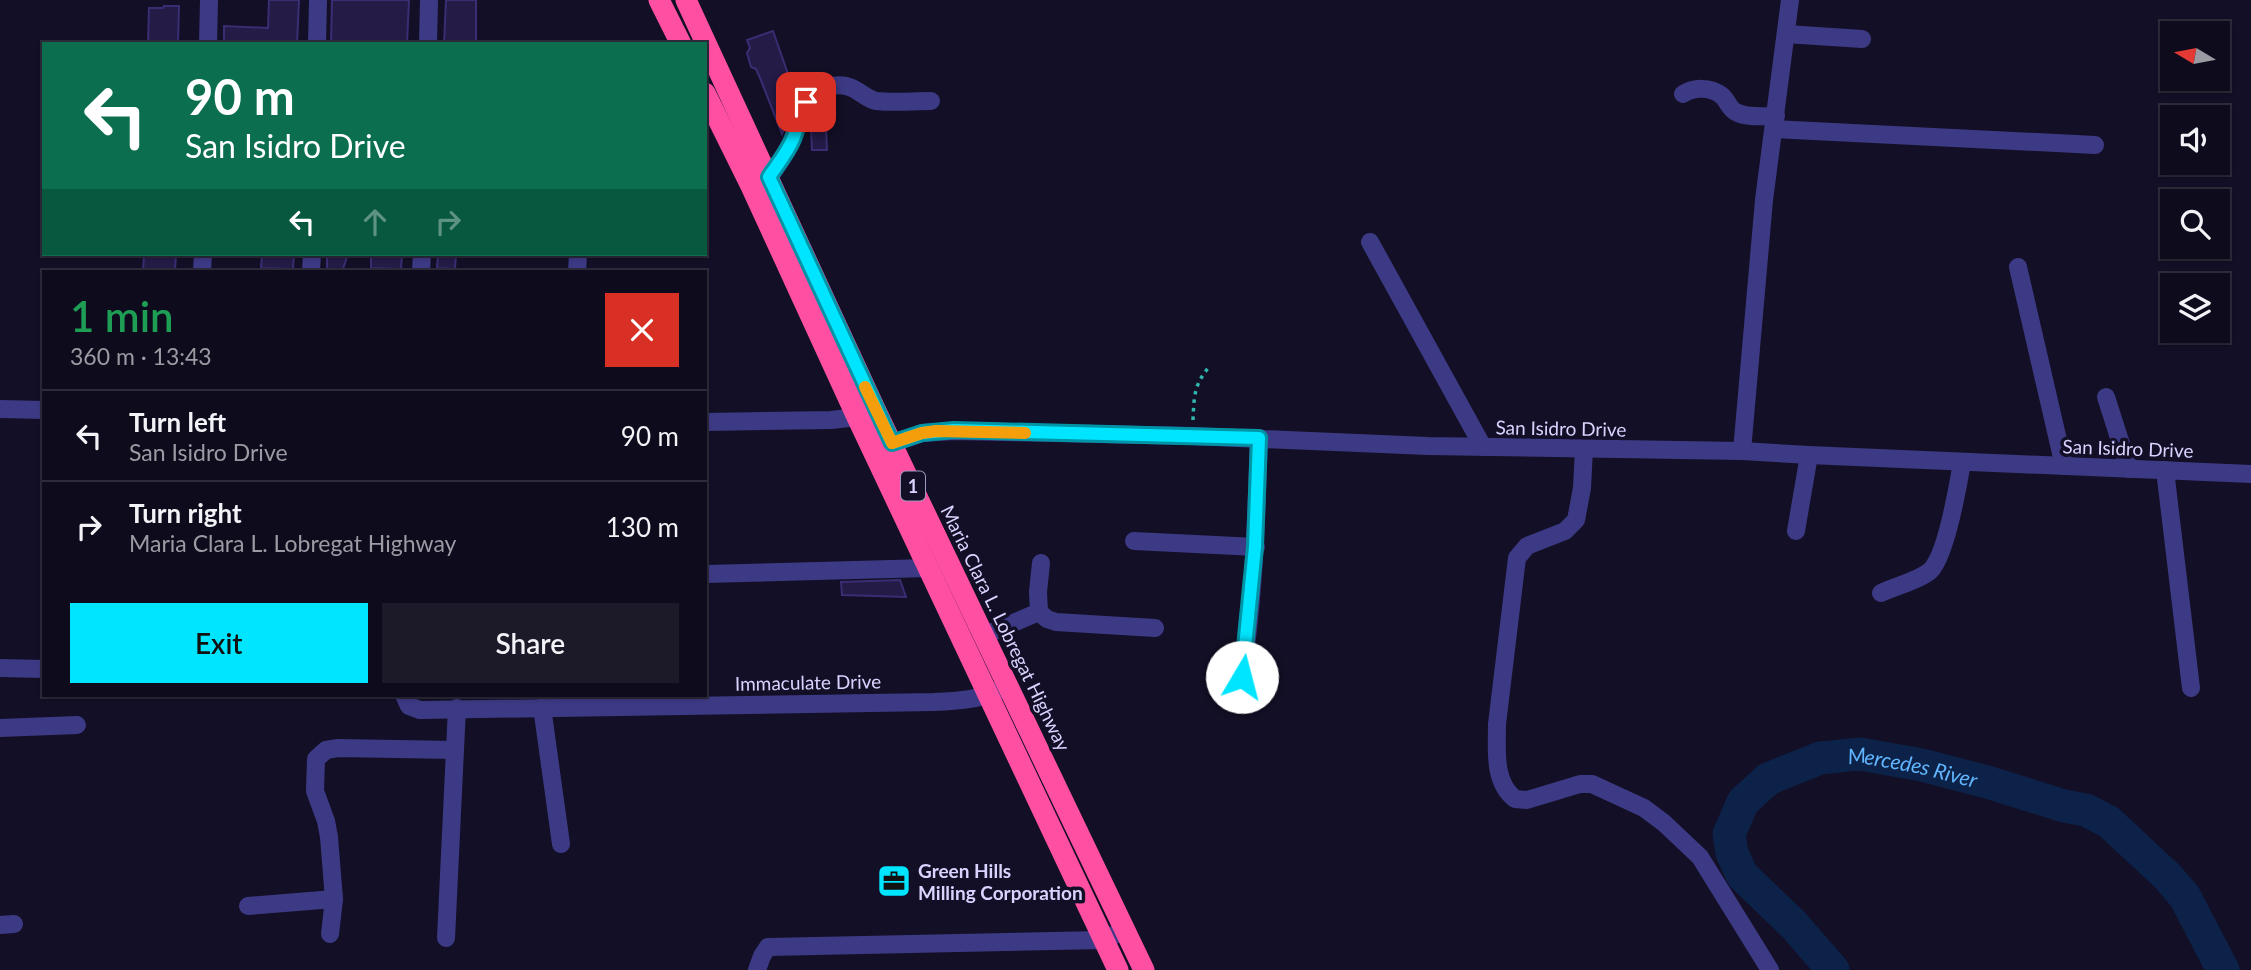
<!DOCTYPE html>
<meta charset="utf-8">
<style>
body{margin:0;font-family:Lato,sans-serif;background:#1c1929;color:#f1f3f6;height:100vh;display:flex;flex-direction:column;font-size:26px;white-space:nowrap}
*{box-sizing:border-box;margin:0}
p{font-size:23px;color:#9b9ba3}
.icon{flex:none;width:38px;height:38px;fill:none;stroke:currentColor;stroke-width:2;stroke-linecap:round;stroke-linejoin:round}
.map{position:relative;flex:1;overflow:hidden}
.details{position:absolute;left:42px;top:270px;width:665px;height:427px;display:flex;flex-direction:column;background:#0e0b1c;border-radius:0px;box-shadow:0 2px 5px #0004,0 0 0 2px #2e2b3b}
.details>*{flex:none}
.hud{position:absolute;left:42px;top:42px;width:665px;height:214px;border-radius:0px;box-shadow:0 2px 5px #0004,0 0 0 2px #2e2b3b;background:#0b6e4f;color:#fff;overflow:hidden}
.needle{width:46px;rotate:280deg}
.controls{position:absolute;left:2160px;top:21px;display:grid;gap:14px}
.controls a{display:grid;place-items:center;width:70px;height:70px;border-radius:0px;background:#0e0b1c;box-shadow:0 2px 5px #0004,0 0 0 2px #2e2b3b;font-size:35px}
.pin{position:absolute;display:grid;place-items:center;width:60px;height:60px;color:#fff;margin:-30px;border-radius:14px;box-shadow:0 4px 10px #0006}
.me{position:absolute;width:77px;margin:-38px;rotate:8deg;stroke-linejoin:round;filter:drop-shadow(0 0 5px #0008)}
.turn{display:flex;align-items:center;gap:24px;height:147px;padding:0 28px;font-size:32px}
.turn .icon{width:91px;height:91px;stroke-width:2.5}
.turn b{display:block;font-size:49px;line-height:60px}
.lanes{display:flex;align-items:center;height:66px;padding:0 28px;background:#0003;justify-content:center;gap:35px;direction:ltr}
.lanes .off{opacity:.35}
.round{display:grid;place-items:center;flex:none;width:74px;height:74px;border-radius:0px;background:#1c1929}
.headline{display:flex;align-items:center;justify-content:space-between;height:119px;padding:0 28px}
h1{font-size:42px;font-weight:600;line-height:52px;color:#1e9e55}
.button{display:flex;gap:14px;margin-top:auto;padding:14px 28px}
.button a{flex:1;height:80px;border-radius:0px;background:#00e5ff;color:#111;font-size:28px;font-weight:600;line-height:80px;text-align:center}
.button a+a{background:#1c1929;color:#f1f3f6}
ul{padding:0;list-style:none}
li{display:flex;align-items:center;gap:21px;height:91px;padding:0 28px;border-top:2px solid #2e2b3b}
li div{flex:1}
li b{display:block;font-size:26px}
li em{font-style:normal}
.map>svg:first-child{display:block}
.lines{fill:none;stroke-linecap:round;stroke-linejoin:round}
.river{stroke:#0c2248;stroke-width:33}
.building{fill:#241b47;stroke:#3b2d73;stroke-width:2}
.path{stroke:#2fb8b0;stroke-width:3.5;stroke-dasharray:3.5 5;stroke-linecap:butt}
.minor{stroke:#3d3a85;stroke-width:18}
.highway{stroke:#ff4fa3;stroke-width:21}
.route-casing{stroke:#0095a6;stroke-width:18}
.route{stroke:#00e5ff;stroke-width:12}
.slow{stroke:#f59e0b;stroke-width:12}
.labels{text-anchor:middle;dominant-baseline:central;stroke-width:7;stroke-linejoin:round;paint-order:stroke}
.shield{fill:#130f26;stroke:#9e99be;stroke-width:2}
.shield-label{font-size:18px;font-weight:bold;fill:#d9d4ff}
.street-label{font-size:19px;fill:#d9d4ff;stroke:#130f26}
.poi-label{font-size:19px;font-weight:bold;fill:#d9d4ff;stroke:#130f26;text-anchor:start}
.water-label{font-size:21px;font-style:italic;fill:#62b6ff;stroke:#130f26}
</style>
<div class="map">
<svg width="2251" height="970" viewBox="0 0 2251 970">
<rect width="100%" height="100%" fill="#130f26"/>
<g class="lines">
<path class="river" id="s1" d="M 1833,970 L 1794,925 L 1742,875 L 1732,853 L 1729,834 L 1743,802 L 1768,779 L 1820,758 L 1860,754 L 1922,765 L 1987,782 L 2064,806 L 2086,810 L 2109,822 L 2168,877 L 2185,897 L 2223,970"/>
</g>
<g class="building">
<path d="M 269,0 L 299,0 L 297,44 L 224,44 L 224,26 L 268,28 Z"/>
<path d="M 332,0 L 409,0 L 407,44 L 331,44 Z"/>
<path d="M 446,0 L 476,0 L 476,44 L 444,44 Z"/>
<path d="M 164,6 L 179,6 L 178,44 L 148,44 L 149,8 L 163,8 Z"/>
<path d="M 773,31 L 788,74 L 786,124 L 782,134 L 760,78 L 756,69 L 751,67 L 747,53 L 750,48 L 747,40 Z"/>
<path d="M 811,128 L 826,128 L 827,150 L 812,150 Z"/>
<path d="M 158,254 L 176,254 L 175,271 L 143,271 L 144,256 L 158,256 Z"/>
<path d="M 262,254 L 294,254 L 293,269 L 261,268 Z"/>
<path d="M 327,254 L 348,254 L 343,269 L 327,269 Z"/>
<path d="M 371,254 L 402,254 L 401,269 L 371,268 Z"/>
<path d="M 438,254 L 456,254 L 455,269 L 437,268 Z"/>
<path d="M 900,580 L 906,597 L 842,595 L 841,582 Z"/>
</g>
<g class="lines">
<path class="path" d="M 1193,420 C 1194,396 1194,384 1210,366"/>
<g class="minor">
<path d="M 1786,34 L 1862,39"/>
<path d="M 208,44 L 209,0"/>
<path d="M 317,44 L 318,0"/>
<path d="M 428,44 L 429,0"/>
<path d="M 1683,94 C 1694,87 1710,87 1721,95 C 1727,99 1729,109 1736,112 C 1746,118 1764,116 1776,116"/>
<path d="M 1774,129 L 2095,145"/>
<path d="M 769,178 C 778,164 789,151 794,135 C 798,125 799,115 804,104 C 813,89 836,81 852,88 C 861,92 867,99 876,101 C 894,103 913,101 931,101"/>
<path d="M 1370,242 L 1483,447"/>
<path d="M 2018,267 L 2064,466"/>
<path d="M 202,271 L 203,254"/>
<path d="M 311,271 L 312,254"/>
<path d="M 421,271 L 422,254"/>
<path d="M 577,271 L 578,254"/>
<path d="M 2106,397 L 2129,469"/>
<path d="M 0,409 L 44,410"/>
<path d="M 705,422 L 831,420 L 857,417 L 868,412"/>
<path d="M 879,448 L 922,433 L 954,431 L 1192,436 L 1428,446 L 1742,451 L 1809,455 L 2251,474"/>
<path d="M 1584,449 L 1582,488 L 1576,520 L 1565,531 L 1527,546 L 1517,558 L 1497,724 C 1497,750 1493,782 1515,799 L 1527,800 L 1580,784 L 1592,784 L 1644,808 L 1664,823 L 1700,857 L 1770,970"/>
<path d="M 1742,451 L 1764,200 L 1790,0"/>
<path d="M 2165,470 L 2191,688"/>
<path d="M 1796,531 L 1809,455"/>
<path d="M 1134,541 L 1256,547"/>
<path d="M 705,574 L 928,568"/>
<path d="M 1881,593 C 1895,586 1918,581 1930,571 C 1946,556 1958,486 1962,462"/>
<path d="M 1039,612 L 1038,592 L 1041,563"/>
<path d="M 985,635 L 1039,612 L 1047,619 L 1056,622 L 1155,628"/>
<path d="M 0,668 L 44,669"/>
<path d="M 1239,692 C 1254,608 1256,523 1259,438"/>
<path d="M 404,695 L 409,706 L 420,710 L 934,702 C 957,701 978,700 999,690"/>
<path d="M 542,707 L 561,844"/>
<path d="M 0,728 L 77,725"/>
<path d="M 248,906 L 334,899"/>
<path d="M 0,925 L 14,924"/>
<path d="M 330,934 L 334,899 L 329,837 L 326,821 L 315,791 L 316,759 L 326,750 L 338,748 L 455,750"/>
<path d="M 446,938 L 457,708"/>
<path d="M 757,970 L 762,956 L 768,947 L 1103,940 L 1125,930"/>
</g>
<g class="highway">
<path d="M 659,0 L 681,44"/>
<path d="M 686,0 L 875,409 L 1144,970"/>
<path d="M 705,93 L 751,186 L 857,417 L 1118,970"/>
</g>
</g>
<g class="lines">
<defs>
<path id="route" d="M 806,102 C 800,114 798,127 793,139 C 787,153 777,165 769,177 L 892,443 L 922,433 L 954,430 L 1259,438 L 1255,547 L 1242,677"/>
</defs>
<use href="#route" class="route-casing"/>
<use href="#route" class="route"/>
<path class="slow" d="M 865,387 L 892,443 L 922,433 L 936,431 L 1025,433"/>
</g>
<defs>
<symbol id="office-square" viewBox="-11 -11 22 22"><rect x="-9" y="-9" width="18" height="18" rx="4" fill="#00e5ff" stroke="#130f26"/><path d="M-6-3h4V-5.5h4V-3h4V5H-6ZM-1-4.5V-3h2v-1.5ZM-6 0V1H6V0Z" fill="#111"/></symbol>
</defs>
<g fill-rule="evenodd">
<use href="#office-square" x="875" y="862" width="38" height="38"/>
</g>
<g class="labels">
<rect class="shield" x="901" y="471.5" width="24" height="29" rx="5"/>
<g class="shield-label">
<text x="913" y="486">1</text>
</g>
<g class="street-label">
<text transform="translate(1561 428) rotate(1)">San Isidro Drive</text>
<text transform="translate(2128 448) rotate(2)">San Isidro Drive</text>
<text transform="translate(1006 628) rotate(64)">Maria Clara L. Lobregat Highway</text>
<text transform="translate(808 682) rotate(-1)">Immaculate Drive</text>
</g>
<g class="poi-label">
<text x="918" y="870">Green Hills<tspan x="918" dy="22">Milling Corporation</tspan></text>
</g>
<g class="water-label">
<text stroke="none"><textPath href="#s1" startOffset="394">Mercedes River</textPath></text>
</g>
</g>
</svg>
<div class="controls">
<a><svg class="needle" viewBox="-14 -14 28 28"><path d="M0-13l5 13h-10z" fill="#e53935"/><path d="M0 13l5-13h-10z" fill="#9b9ba3"/></svg></a>
<a><svg class="icon" aria-label="sound" viewBox="0 0 24 24"><path d="M4 9h4l5-4v14l-5-4H4zM17 9q2 3 0 6"/></svg></a>
<a><svg class="icon" aria-label="search" viewBox="0 0 24 24"><circle cx="10" cy="10" r="6"/><path d="M15 15l6 6"/></svg></a>
<a><svg class="icon" aria-label="layers" viewBox="0 0 24 24"><path d="M12 4l9 5-9 5-9-5zM3 14l9 5 9-5"/></svg></a>
</div>
<div class="pin" style="left:806px;top:102px;background:#d93025"><svg class="icon" aria-label="arrive" viewBox="0 0 24 24"><path d="M6 21V4h12l-3 4 3 4H6"/></svg></div>
<svg class="me" style="left:1242px;top:677px" viewBox="-20 -20 40 40"><circle r="19" fill="#fff"/><path d="M0-13L10 11 0 6-10 11z" fill="#00e5ff"/></svg>
<div class="hud">
<div class="turn"><svg class="icon" aria-label="left" viewBox="0 0 24 24"><path d="M17 20v-9H6M10 6l-5 5 5 5"/></svg><div><b>90 m</b>San Isidro Drive</div></div>
<div class="lanes"><svg class="icon" aria-label="left" viewBox="0 0 24 24"><path d="M17 20v-9H6M10 6l-5 5 5 5"/></svg><svg class="icon off" aria-label="ahead" viewBox="0 0 24 24"><path d="M12 20V5M6 11l6-6 6 6"/></svg><svg class="icon off" aria-label="right" viewBox="0 0 24 24"><path d="M7 20v-9h11M14 6l5 5-5 5"/></svg></div>
</div>
<section class="details">
<div class="headline"><div><h1>1 min</h1><p>360 m · 13:43</p></div><a class="round" style="background:#d93025;color:#fff"><svg class="icon" aria-label="close" viewBox="0 0 24 24"><path d="M6 6l12 12M18 6L6 18"/></svg></a></div>
<ul>
<li><svg class="icon" aria-label="left" viewBox="0 0 24 24"><path d="M17 20v-9H6M10 6l-5 5 5 5"/></svg><div><b>Turn left</b><p>San Isidro Drive</p></div><em>90 m</em></li>
<li><svg class="icon" aria-label="right" viewBox="0 0 24 24"><path d="M7 20v-9h11M14 6l5 5-5 5"/></svg><div><b>Turn right</b><p>Maria Clara L. Lobregat Highway</p></div><em>130 m</em></li>
</ul>
<div class="button"><a>Exit</a><a>Share</a></div>
</section>
</div>
